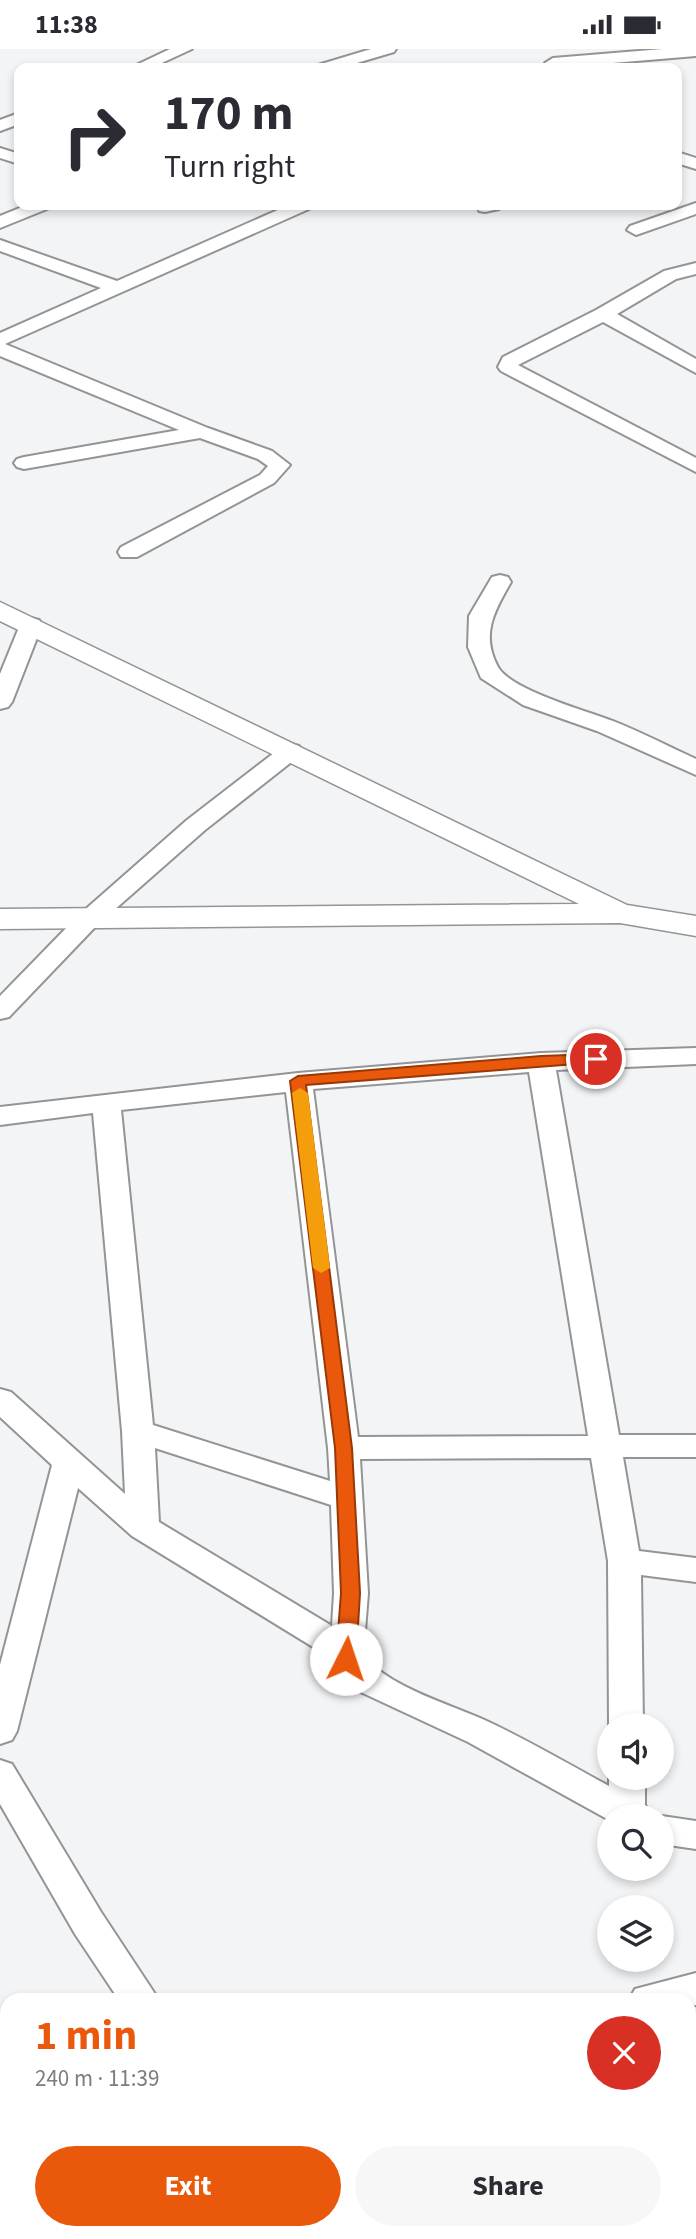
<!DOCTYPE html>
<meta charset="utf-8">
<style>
body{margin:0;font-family:"Source Sans 3",sans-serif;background:#f7f7f7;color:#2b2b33;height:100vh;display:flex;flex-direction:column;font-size:26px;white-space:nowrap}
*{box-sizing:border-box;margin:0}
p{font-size:23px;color:#7c7c81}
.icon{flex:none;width:38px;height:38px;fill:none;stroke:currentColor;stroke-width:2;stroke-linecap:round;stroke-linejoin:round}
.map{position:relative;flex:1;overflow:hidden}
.panel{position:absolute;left:0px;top:1944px;width:696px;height:247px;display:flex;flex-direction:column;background:#fff;border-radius:21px 21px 0 0;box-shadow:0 4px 10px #0003}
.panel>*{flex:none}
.banner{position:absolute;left:14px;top:14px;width:668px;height:147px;border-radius:14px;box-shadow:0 4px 10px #0003;background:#fff;color:#2b2b33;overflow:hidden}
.tools{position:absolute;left:597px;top:1664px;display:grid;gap:14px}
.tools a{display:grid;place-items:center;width:77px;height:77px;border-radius:50%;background:#fff;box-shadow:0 4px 10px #0003;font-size:35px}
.pin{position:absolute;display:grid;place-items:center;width:60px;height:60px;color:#fff;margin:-30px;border:4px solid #fff;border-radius:50%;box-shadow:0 2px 7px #0007}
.me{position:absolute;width:77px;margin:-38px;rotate:4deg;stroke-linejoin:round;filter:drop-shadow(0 0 5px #0008)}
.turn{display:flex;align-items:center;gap:24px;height:147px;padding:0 35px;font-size:32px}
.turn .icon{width:91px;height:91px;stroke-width:2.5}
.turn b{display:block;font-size:49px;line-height:60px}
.round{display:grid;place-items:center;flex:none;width:74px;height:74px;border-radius:37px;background:#f7f7f7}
.overview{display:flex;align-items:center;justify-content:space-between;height:119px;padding:0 35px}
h1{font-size:42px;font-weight:700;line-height:52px;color:#ea580c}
.action{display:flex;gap:14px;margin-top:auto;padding:14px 35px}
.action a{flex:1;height:80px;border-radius:42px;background:#ea580c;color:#fff;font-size:28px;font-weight:700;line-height:80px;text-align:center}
.action a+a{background:#f7f7f7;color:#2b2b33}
.status{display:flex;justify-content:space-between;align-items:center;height:49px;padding:0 35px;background:#fff;direction:ltr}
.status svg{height:19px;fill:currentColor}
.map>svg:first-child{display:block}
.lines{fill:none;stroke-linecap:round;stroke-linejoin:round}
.minor-casing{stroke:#939495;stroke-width:4}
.tertiary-casing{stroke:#939495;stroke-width:3}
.minor{fill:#fff;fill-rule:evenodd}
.tertiary{fill:#fff;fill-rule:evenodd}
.route{fill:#ea580c;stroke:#983908;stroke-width:2}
.slow{fill:#f59e0b}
</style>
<div class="status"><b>11:38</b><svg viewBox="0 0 49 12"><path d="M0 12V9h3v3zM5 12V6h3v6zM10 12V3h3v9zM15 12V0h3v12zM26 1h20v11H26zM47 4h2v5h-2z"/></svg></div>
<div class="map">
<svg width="696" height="2190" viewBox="0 0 696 2190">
<rect width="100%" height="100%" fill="#f3f4f6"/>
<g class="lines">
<defs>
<g id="minor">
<path d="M 170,0 L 192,0 L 151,19 L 130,19 Z"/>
<path d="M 371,0 L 396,0 L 394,3 L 340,19 L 316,19 L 318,16 Z"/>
<path d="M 663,0 L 696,0 L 696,7 L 553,19 L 545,14 L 553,9 Z"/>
<path d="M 19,64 L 19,75 L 0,82 L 0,71 Z"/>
<path d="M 0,99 L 19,105 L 19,115 L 0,109 Z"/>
<path d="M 677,103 L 696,109 L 696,120 L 677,114 Z"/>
<path d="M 696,154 L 696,165 L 636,186 L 627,181 L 630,177 Z"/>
<path d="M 27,156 L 50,156 L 47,160 L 0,179 L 0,167 Z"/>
<path d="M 289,156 L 312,156 L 309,160 L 5,295 L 208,379 L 272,402 L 290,416 L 274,434 L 137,508 L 121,508 L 118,503 L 121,498 L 260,426 L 268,417 L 258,410 L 200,389 L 24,420 L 17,418 L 14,414 L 17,410 L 24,408 L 179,381 L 0,307 L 0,284 L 101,239 L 0,202 L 0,191 L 117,232 Z"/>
<path d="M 478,156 L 502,156 L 499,160 L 485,163 L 479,162 Z"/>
<path d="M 696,214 L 696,225 L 676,230 L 617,265 L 696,310 L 696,324 L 603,273 L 518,316 L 696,409 L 696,423 L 501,322 L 498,318 L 503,308 L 596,261 L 664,222 Z"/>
<path d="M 500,526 L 508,528 L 511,533 C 495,561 480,585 498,618 C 511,641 587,662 613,672 C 641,683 668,697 696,710 L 696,726 L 597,682 L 523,656 L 481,629 L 468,598 L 469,567 L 492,528 Z"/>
<path d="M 31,569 L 39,571 L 42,576 L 12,653 L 8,658 L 0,660 L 0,625 L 20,576 L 23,571 Z"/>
<path d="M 291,695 L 299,697 L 303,702 L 299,707 L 205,781 L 97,876 L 9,968 L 0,970 L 0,947 L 79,866 L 187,771 L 283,697 Z"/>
<path d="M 696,999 L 696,1015 L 556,1021 L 619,1386 L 696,1386 L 696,1408 L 623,1408 L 639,1502 L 696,1509 L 696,1533 L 641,1526 L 643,1676 L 609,1676 L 608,1512 L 591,1409 L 360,1410 L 368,1544 L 363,1607 C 396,1642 449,1654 491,1674 C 531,1693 570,1716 609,1737 L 609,1729 L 645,1729 L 645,1756 L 652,1768 L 609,1768 L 609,1771 L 468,1693 L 352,1639 L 313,1598 L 132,1487 L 78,1439 L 17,1682 L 12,1691 L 0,1695 L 0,1616 L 52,1416 L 0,1368 L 0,1340 L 11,1343 L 125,1445 L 122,1382 L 93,1064 L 0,1076 L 0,1058 L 298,1024 L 541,1004 ZM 529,1023 L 588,1387 L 358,1388 L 313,1040 ZM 286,1043 L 328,1399 L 330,1432 L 153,1376 L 121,1061 ZM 155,1399 L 331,1456 L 334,1544 L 332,1577 L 159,1473 Z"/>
<path d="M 0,1711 L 12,1715 L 101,1863 L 159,1951 L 119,1951 L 75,1885 L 0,1755 Z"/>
<path d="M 662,1767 L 696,1772 L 696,1800 L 662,1795 L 660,1768 Z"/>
<path d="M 696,1924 L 696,1956 L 690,1957 L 690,1951 L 629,1951 L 635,1940 Z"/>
<path d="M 209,2184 L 249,2184 L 251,2190 L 211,2190 Z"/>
</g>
<path id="tertiary" d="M 0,553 L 627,856 L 696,867 L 696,887 L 620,874 L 0,880 L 0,860 L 579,855 L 0,572 Z"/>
</defs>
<use href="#minor" class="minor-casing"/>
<use href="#tertiary" class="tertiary-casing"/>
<use href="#minor" class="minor"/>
<use href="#tertiary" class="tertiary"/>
</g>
<path class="route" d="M 596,1005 L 604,1010 L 602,1013 L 306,1036 L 352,1399 L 360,1544 L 356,1610 L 353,1615 L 346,1618 L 339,1615 L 336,1610 L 341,1544 L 335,1399 L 290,1032 L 298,1027 L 541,1007 Z"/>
<path class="slow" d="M 300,1039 L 308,1044 L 330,1219 L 321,1224 L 313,1219 L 292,1044 Z"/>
</svg>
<div class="tools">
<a><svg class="icon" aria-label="sound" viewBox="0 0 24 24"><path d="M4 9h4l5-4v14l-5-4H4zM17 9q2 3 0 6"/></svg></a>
<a><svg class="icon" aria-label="search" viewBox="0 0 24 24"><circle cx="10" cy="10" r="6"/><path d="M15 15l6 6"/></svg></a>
<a><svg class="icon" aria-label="layers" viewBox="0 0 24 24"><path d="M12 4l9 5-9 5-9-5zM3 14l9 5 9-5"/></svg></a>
</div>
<div class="pin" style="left:596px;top:1010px;background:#d93025"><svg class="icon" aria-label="arrive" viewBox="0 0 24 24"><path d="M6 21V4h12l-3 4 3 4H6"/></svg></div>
<svg class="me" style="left:346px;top:1610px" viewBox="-20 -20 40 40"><circle r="19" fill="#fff"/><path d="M0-13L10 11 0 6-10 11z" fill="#ea580c"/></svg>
<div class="banner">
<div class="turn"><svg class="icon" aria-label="right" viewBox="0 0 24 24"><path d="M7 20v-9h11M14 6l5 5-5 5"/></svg><div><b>170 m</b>Turn right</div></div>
</div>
<section class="panel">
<div class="overview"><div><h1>1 min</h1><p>240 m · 11:39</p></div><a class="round" style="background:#d93025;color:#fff"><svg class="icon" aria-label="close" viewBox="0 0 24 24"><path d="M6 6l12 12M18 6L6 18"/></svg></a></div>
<div class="action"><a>Exit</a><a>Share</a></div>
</section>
</div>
